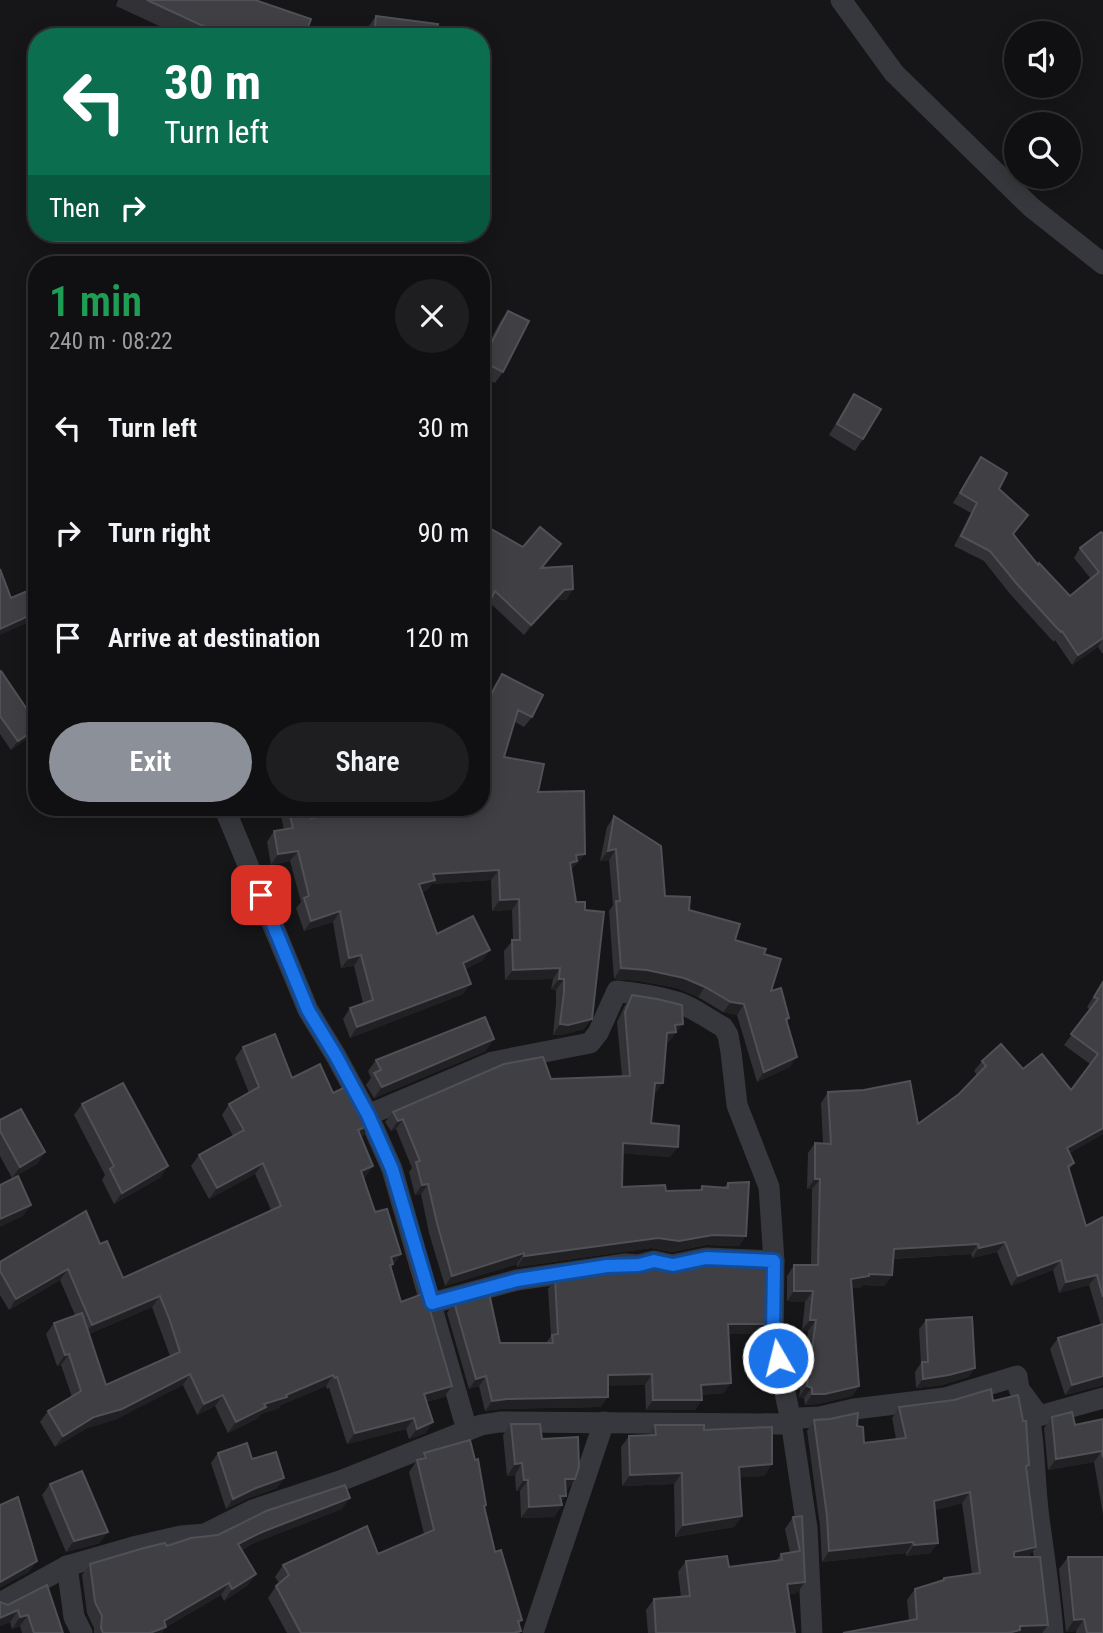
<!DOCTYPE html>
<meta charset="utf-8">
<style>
body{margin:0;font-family:"Roboto Condensed",sans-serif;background:#1e1e20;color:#f1f3f6;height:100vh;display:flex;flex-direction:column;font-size:26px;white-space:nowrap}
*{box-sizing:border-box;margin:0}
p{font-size:23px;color:#9c9d9f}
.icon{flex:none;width:38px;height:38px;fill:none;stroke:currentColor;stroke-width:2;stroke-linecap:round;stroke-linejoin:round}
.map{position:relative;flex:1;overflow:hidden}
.details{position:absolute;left:28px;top:256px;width:462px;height:560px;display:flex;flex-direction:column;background:#101012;border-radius:28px;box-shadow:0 4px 18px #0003,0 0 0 2px #303032}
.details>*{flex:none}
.hud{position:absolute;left:28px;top:28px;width:462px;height:214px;border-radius:28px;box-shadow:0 4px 18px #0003,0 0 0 2px #303032;background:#0b6e4f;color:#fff;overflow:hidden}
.fabs{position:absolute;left:1004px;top:21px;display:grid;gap:14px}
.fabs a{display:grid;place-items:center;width:77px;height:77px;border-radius:50%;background:#101012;box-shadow:0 4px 18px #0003,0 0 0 2px #303032;font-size:35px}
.pin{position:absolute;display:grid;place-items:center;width:60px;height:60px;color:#fff;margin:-30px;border-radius:14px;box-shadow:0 4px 10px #0006}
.me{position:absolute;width:77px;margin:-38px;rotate:352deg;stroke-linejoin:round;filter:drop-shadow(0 0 5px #0008)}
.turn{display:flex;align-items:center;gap:24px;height:147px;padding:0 21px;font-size:32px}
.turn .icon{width:91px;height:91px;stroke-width:2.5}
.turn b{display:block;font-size:49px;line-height:60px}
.then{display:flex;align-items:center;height:66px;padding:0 21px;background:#0003;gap:14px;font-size:26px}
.round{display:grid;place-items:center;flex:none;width:74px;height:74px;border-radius:37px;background:#1e1e20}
.head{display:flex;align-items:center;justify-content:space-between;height:119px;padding:0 21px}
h1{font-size:42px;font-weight:600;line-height:52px;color:#1e9e55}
.button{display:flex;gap:14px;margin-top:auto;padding:14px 21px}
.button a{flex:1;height:80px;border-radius:42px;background:#8c9099;color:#fff;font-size:28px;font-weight:600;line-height:80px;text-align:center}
.button a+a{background:#1e1e20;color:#f1f3f6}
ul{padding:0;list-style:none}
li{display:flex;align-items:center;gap:21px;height:105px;padding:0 21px}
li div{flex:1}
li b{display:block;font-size:26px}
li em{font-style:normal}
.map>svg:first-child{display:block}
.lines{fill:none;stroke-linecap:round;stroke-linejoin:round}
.minor{stroke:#37383d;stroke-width:21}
.wall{fill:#323236;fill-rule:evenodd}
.shaded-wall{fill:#212124}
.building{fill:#3f3f44;stroke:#4f5156;stroke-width:2}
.route-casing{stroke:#114b97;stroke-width:18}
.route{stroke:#1a73e8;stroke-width:12}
</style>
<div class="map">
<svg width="1103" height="1633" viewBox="0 0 1103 1633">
<rect width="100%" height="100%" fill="#161618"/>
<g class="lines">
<g class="minor">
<path d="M 841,0 L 894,73 L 1031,207 L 1103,264"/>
<path d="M 224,807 L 308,1010 L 336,1056 L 368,1115 L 392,1169 L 467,1430"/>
<path d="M 368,1115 L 493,1062 L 590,1043 L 598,1033 L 617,991 C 636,993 655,996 673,1001 C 690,1005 708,1019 723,1027 L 728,1035 L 731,1052 L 737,1105 L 769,1187 L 774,1261 L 773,1336 L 791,1421 L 807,1528 L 812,1633"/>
<path d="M 432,1303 L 517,1280 L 625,1264 L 639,1265 L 654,1261 L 672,1265 L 706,1258 L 774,1261"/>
<path d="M 1026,1402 C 1035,1438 1034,1474 1038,1510 C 1043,1551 1050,1591 1053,1633"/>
<path d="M 67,1566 L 74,1617 L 82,1633"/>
<path d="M 0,1603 L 67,1566 L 133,1547 L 181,1536 L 205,1534 L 253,1510 L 340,1481 L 481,1425 L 500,1422 L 781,1424 L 799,1418 L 820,1417 L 854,1409 L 945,1398 L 1017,1376 L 1019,1389 L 1039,1416 L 1103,1398"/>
<path d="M 533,1633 L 604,1422"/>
</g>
</g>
<g class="wall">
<path d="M 118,0 L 255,0 L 304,37 L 183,37 L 116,6 Z"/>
<path d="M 376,16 L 436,37 L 367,37 L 368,27 Z"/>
<path d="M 508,311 L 503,372 L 495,383 L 481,376 L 481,358 L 500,322 Z"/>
<path d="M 854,394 L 863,439 L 855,451 L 829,435 L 847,405 Z"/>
<path d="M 981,457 L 999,489 L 1013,535 L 1038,565 L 1070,596 L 1091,579 L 1074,558 L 1080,548 L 1103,534 L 1103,653 L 1102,653 L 1098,647 L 1072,665 L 1055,640 L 1054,642 L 1049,637 L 1010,594 L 984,561 L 954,546 L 971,513 L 953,503 Z"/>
<path d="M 481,529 L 523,547 L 561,544 L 543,568 L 573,589 L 566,600 L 556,600 L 524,635 L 489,602 L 483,610 L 481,608 Z"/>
<path d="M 37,531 L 37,552 L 35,534 Z"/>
<path d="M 0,672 L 37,724 L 37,729 L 32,735 L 11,750 L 0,734 Z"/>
<path d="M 502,674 L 532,717 L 524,727 L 515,722 L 504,757 L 538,792 L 577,864 L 575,865 L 571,870 L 584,1029 L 561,1035 L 553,1035 L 556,1003 L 556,990 L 551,989 L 553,979 L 505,980 L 504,951 L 513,940 L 512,910 L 492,911 L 491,880 L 432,884 L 427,890 L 422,892 L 437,934 L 482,961 L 465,969 L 463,994 L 350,1038 L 343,1019 L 350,1008 L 363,1003 L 354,966 L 341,968 L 333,922 L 304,931 L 296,908 L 301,902 L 290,861 L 271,865 L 267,842 L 274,831 L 284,830 L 279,807 L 308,807 L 311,818 L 481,807 L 481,710 L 495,684 Z"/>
<path d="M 614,816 L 665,896 L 689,910 L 735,940 L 764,954 L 771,991 L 789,1018 L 787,1022 L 790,1067 L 757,1082 L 737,1015 L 723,1012 L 698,997 L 677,988 L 640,981 L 614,979 L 609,911 L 613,905 L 609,860 L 600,861 L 607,827 Z"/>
<path d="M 1103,981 L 1103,1134 L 1069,1153 L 1074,1163 L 1069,1170 L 1086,1226 L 1103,1217 L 1103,1385 L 1065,1395 L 1050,1349 L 1058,1338 L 1101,1325 L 1089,1285 L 1059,1293 L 1053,1270 L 1011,1286 L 997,1252 L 972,1258 L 971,1254 L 893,1259 L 892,1275 L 884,1286 L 863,1285 L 862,1287 L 852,1288 L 859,1386 L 852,1396 L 818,1404 L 805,1405 L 804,1398 L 799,1397 L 808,1331 L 802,1330 L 805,1302 L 787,1301 L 787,1276 L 794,1265 L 811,1265 L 812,1189 L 807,1189 L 808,1153 L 815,1143 L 823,1143 L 821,1103 L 828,1092 L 918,1124 L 959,1094 L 977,1075 L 974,1071 L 982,1061 L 1023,1069 L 1071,1090 L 1090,1064 L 1064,1045 L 1090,1010 L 1087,1007 Z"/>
<path d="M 632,995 L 676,1034 L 674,1034 L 669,1042 L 666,1042 L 656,1093 L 654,1093 L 651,1123 L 670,1157 L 623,1153 L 622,1187 L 666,1191 L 699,1190 L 702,1186 L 724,1187 L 728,1183 L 739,1246 L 706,1245 L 672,1252 L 651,1248 L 517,1267 L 517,1264 L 445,1286 L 429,1233 L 421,1194 L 415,1195 L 409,1172 L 412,1168 L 396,1129 L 391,1131 L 385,1122 L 393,1112 L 551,1079 L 622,1076 L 617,1022 L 625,1005 Z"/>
<path d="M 243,1047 L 292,1078 L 333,1093 L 370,1125 L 363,1136 L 361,1137 L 373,1166 L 365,1177 L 364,1178 L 375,1212 L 401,1254 L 391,1268 L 401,1302 L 452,1386 L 444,1397 L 426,1402 L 426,1433 L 409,1439 L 406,1429 L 347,1444 L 329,1388 L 327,1389 L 326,1386 L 281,1405 L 279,1408 L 261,1414 L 258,1418 L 228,1433 L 215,1406 L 197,1415 L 183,1385 L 114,1420 L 87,1428 L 55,1447 L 40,1422 L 48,1411 L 72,1397 L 61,1365 L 57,1366 L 46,1334 L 54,1323 L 75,1315 L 60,1280 L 9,1310 L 0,1295 L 0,1262 L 100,1244 L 123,1278 L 271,1210 L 255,1174 L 209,1199 L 191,1166 L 199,1155 L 233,1136 L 222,1115 L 229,1104 L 249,1093 L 235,1058 ZM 152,1307 L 170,1356 L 106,1385 L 89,1334 Z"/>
<path d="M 486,1051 L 374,1098 L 366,1085 L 371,1078 L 368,1071 L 376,1060 Z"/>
<path d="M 82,1104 L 161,1177 L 114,1204 L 102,1180 L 105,1175 L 74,1115 Z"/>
<path d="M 0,1120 L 45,1152 L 37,1164 L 12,1178 L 0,1156 Z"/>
<path d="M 555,1278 L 767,1324 L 760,1334 L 728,1334 L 724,1393 L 701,1395 L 695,1410 L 646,1410 L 645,1385 L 608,1385 L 601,1407 L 500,1409 L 485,1411 L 479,1386 L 469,1389 L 447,1313 L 454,1302 L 500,1343 L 546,1343 L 551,1336 L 548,1289 Z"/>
<path d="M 926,1320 L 975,1368 L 968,1377 L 942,1385 L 916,1388 L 915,1372 L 921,1363 L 919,1329 Z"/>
<path d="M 993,1401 L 1029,1465 L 1027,1469 L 1036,1547 L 1028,1557 L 1048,1625 L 1042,1633 L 843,1633 L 909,1621 L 907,1600 L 915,1589 L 942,1580 L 944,1578 L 972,1574 L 962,1503 L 935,1510 L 931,1553 L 906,1556 L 906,1553 L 822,1562 L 820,1526 L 807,1431 L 814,1420 L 857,1426 L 864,1443 L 896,1439 L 892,1418 L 899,1407 Z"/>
<path d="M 1052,1417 L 1075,1425 L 1103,1419 L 1103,1514 L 1094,1462 L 1048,1470 L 1044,1428 Z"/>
<path d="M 511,1424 L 542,1439 L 575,1479 L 567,1490 L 566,1490 L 561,1503 L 562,1505 L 554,1517 L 521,1518 L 520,1491 L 516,1491 L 515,1475 L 507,1476 L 503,1435 Z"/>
<path d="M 655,1425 L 704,1430 L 772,1464 L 764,1476 L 740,1477 L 742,1516 L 734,1527 L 675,1537 L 674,1484 L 622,1486 L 621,1447 L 629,1436 L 648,1435 Z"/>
<path d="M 218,1453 L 252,1459 L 284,1478 L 277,1488 L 249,1498 L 226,1509 L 211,1463 Z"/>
<path d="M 424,1453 L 486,1505 L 485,1508 L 495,1552 L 522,1620 L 519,1624 L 520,1633 L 287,1633 L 268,1598 L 276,1586 L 279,1583 L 275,1577 L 283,1565 L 378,1554 L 424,1534 L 409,1472 L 417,1460 L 420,1460 Z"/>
<path d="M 50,1484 L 100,1543 L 66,1552 L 42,1495 Z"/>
<path d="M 342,1509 L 254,1543 L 242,1550 L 248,1585 L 224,1601 L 221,1595 L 166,1627 L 162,1633 L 94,1633 L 94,1628 L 87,1613 L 82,1575 L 90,1564 L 218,1535 Z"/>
<path d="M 802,1516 L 797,1593 L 789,1594 L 795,1633 L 648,1633 L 646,1610 L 654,1599 L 681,1597 L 678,1572 L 686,1561 L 729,1567 L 776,1561 L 781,1554 L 790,1552 L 785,1529 L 793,1517 Z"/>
<path d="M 1068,1557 L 1103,1633 L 1076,1633 L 1076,1631 L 1066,1632 L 1059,1569 Z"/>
<path d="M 0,1602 L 8,1605 L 63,1633 L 22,1633 L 20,1626 L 12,1629 L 10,1622 L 0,1626 Z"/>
</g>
<g class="shaded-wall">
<path d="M 573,589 L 566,600 L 556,600 L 524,635 L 531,625 L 564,590 Z"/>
<path d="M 37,612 L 37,616 L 34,620 L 0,635 L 0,629 Z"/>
<path d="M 1103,638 L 1098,647 L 1072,665 L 1078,655 Z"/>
<path d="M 37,728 L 32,735 L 11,750 L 18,741 Z"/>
<path d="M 616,849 L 609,860 L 600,861 L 608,851 Z"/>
<path d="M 298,851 L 290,861 L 271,865 L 278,854 Z"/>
<path d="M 585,854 L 577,864 L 575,865 L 570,872 L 563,873 L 576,855 Z"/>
<path d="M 499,870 L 491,880 L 432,884 L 427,890 L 411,894 L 419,884 L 433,874 Z"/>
<path d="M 519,899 L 512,910 L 492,911 L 500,900 Z"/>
<path d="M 340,911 L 333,922 L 304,931 L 311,921 Z"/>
<path d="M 490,950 L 482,961 L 456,974 L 463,963 Z"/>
<path d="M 361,955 L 354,966 L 341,968 L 349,958 Z"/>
<path d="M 560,968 L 553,979 L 505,980 L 513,970 Z"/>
<path d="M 621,968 L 647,970 L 684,978 L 705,987 L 698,997 L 677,988 L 640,981 L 614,979 Z"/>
<path d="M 559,979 L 564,979 L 556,990 L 551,989 Z"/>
<path d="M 471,984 L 463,994 L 350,1038 L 357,1027 Z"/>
<path d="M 731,1002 L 744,1004 L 737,1015 L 723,1012 Z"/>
<path d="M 592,1019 L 584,1029 L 561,1035 L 553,1035 L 560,1024 Z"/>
<path d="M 683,1024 L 669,1042 L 660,1043 L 667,1033 L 675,1025 Z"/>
<path d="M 494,1039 L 486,1051 L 374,1098 L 382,1087 Z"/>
<path d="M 797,1057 L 790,1067 L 757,1082 L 764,1072 Z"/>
<path d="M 655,1083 L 663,1083 L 656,1093 L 648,1093 Z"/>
<path d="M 403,1119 L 396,1129 L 391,1131 L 398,1121 Z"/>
<path d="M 370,1125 L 363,1136 L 350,1141 L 358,1130 Z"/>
<path d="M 1103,1128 L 1103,1134 L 1060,1159 L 1067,1148 Z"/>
<path d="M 623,1143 L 678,1147 L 670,1157 L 616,1153 Z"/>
<path d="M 45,1152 L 37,1164 L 12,1178 L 20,1167 Z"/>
<path d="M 263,1163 L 255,1174 L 209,1199 L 217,1188 Z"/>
<path d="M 168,1166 L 161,1177 L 114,1204 L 122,1193 Z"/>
<path d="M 373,1166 L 365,1177 L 354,1182 L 361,1171 Z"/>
<path d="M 815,1179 L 820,1179 L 812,1189 L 807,1189 Z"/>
<path d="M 428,1184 L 421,1194 L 415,1195 L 422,1185 Z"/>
<path d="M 31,1205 L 23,1216 L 0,1227 L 0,1219 Z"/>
<path d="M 713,1235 L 746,1236 L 739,1246 L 706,1245 L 672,1252 L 651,1248 L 517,1267 L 524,1256 L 658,1238 Z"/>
<path d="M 1005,1242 L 997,1252 L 972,1258 L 979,1248 Z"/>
<path d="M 978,1244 L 971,1254 L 886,1259 L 894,1249 Z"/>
<path d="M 524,1253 L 517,1264 L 445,1286 L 452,1276 Z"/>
<path d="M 401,1254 L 386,1275 L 391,1257 Z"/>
<path d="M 1061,1260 L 1053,1270 L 1011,1286 L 1018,1276 Z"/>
<path d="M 68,1269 L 60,1280 L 9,1310 L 16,1299 Z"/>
<path d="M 869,1274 L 892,1275 L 884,1286 L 863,1285 L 862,1287 L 844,1289 L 851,1279 Z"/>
<path d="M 1097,1275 L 1089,1285 L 1059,1293 L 1066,1282 Z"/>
<path d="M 794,1291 L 813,1291 L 805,1302 L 787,1301 Z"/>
<path d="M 160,1296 L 152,1307 L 84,1336 L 92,1325 Z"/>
<path d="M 810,1320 L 816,1320 L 808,1331 L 802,1330 Z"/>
<path d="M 728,1324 L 767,1324 L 760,1334 L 720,1334 Z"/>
<path d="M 69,1354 L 61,1365 L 57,1366 L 65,1355 Z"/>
<path d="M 975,1368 L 968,1377 L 942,1385 L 916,1388 L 923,1379 Z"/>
<path d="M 190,1374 L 183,1385 L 114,1420 L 87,1428 L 55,1447 L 63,1436 L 94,1417 Z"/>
<path d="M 652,1374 L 645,1385 L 600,1386 L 608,1375 Z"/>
<path d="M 333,1375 L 326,1386 L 281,1405 L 279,1408 L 261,1414 L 258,1418 L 228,1433 L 236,1422 L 264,1404 Z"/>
<path d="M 486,1376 L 479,1386 L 469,1389 L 476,1379 Z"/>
<path d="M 1103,1376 L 1103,1385 L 1065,1395 L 1072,1385 Z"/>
<path d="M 731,1383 L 724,1393 L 694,1396 L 701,1385 Z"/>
<path d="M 452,1386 L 444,1397 L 416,1405 L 424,1394 Z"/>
<path d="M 807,1386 L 812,1388 L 804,1398 L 799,1397 Z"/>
<path d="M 859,1386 L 852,1396 L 818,1404 L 805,1405 L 812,1394 Z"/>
<path d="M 223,1395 L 215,1406 L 197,1415 L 204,1404 Z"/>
<path d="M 608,1397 L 601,1407 L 500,1409 L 485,1411 L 492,1401 L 507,1399 Z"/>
<path d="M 653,1400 L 702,1400 L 695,1410 L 646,1410 Z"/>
<path d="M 414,1418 L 406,1429 L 347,1444 L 355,1433 Z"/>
<path d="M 433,1422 L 426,1433 L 409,1439 L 417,1429 Z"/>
<path d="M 1102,1451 L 1094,1462 L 1048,1470 L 1056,1459 Z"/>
<path d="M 522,1463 L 515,1475 L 507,1476 L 515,1464 Z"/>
<path d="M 772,1464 L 764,1476 L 731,1478 L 739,1467 Z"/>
<path d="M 682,1473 L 674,1484 L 622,1486 L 630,1475 Z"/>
<path d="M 284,1478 L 277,1488 L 249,1498 L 226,1509 L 233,1499 L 256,1488 Z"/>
<path d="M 565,1479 L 575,1479 L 567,1490 L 557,1491 Z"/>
<path d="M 524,1480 L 528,1480 L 520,1491 L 516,1491 Z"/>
<path d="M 970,1492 L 962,1503 L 926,1512 L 934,1501 Z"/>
<path d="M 560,1496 L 566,1496 L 559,1505 L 562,1505 L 554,1517 L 521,1518 L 529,1507 Z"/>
<path d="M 350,1498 L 342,1509 L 254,1543 L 230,1556 L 238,1544 L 262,1532 Z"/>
<path d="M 742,1516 L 734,1527 L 675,1537 L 683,1525 Z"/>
<path d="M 108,1532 L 100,1543 L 66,1552 L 74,1541 Z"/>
<path d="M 913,1542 L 906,1553 L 822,1562 L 829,1551 Z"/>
<path d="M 938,1543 L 931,1553 L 906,1556 L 914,1545 Z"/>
<path d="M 1036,1547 L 1028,1558 L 1006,1563 L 1014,1552 Z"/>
<path d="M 37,1561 L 29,1572 L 0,1588 L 0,1582 Z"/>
<path d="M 256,1574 L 248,1585 L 224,1601 L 232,1589 Z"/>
<path d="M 805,1582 L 797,1593 L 779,1596 L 787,1584 Z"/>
<path d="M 229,1583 L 221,1595 L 166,1627 L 162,1633 L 150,1633 L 164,1621 Z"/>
<path d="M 18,1610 L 10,1622 L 0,1626 L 0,1618 Z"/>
<path d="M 28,1615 L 20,1626 L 12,1629 L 20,1617 Z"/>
<path d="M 1084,1619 L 1076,1631 L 1066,1632 L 1074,1620 Z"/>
<path d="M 1048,1625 L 1042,1633 L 1008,1633 L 1020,1626 Z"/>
</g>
<g class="building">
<path d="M 147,0 L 255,0 L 311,19 L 304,37 L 242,37 L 234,34 L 233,37 L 227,37 Z"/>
<path d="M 376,16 L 438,24 L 436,37 L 374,37 Z"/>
<path d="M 508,311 L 529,321 L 503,372 L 482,361 Z"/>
<path d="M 854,394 L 881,409 L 863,439 L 837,424 Z"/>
<path d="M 981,457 L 1007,473 L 999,489 L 1028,515 L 1013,534 L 1038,565 L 1039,563 L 1070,596 L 1099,572 L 1080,548 L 1101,532 L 1103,534 L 1103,638 L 1078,655 L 1062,631 L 1061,632 L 1056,627 L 1017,584 L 990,551 L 961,536 L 977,503 L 960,493 Z"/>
<path d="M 484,525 L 523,547 L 540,527 L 561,544 L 541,568 L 572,566 L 573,589 L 564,590 L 531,625 L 495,591 L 491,599 L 481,594 L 481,530 Z"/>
<path d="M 0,569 L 11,598 L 32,589 L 37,601 L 37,612 L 0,629 Z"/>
<path d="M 1,671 L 37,724 L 37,728 L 18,741 L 0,716 L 0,672 Z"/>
<path d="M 502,674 L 543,695 L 532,717 L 518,710 L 504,757 L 544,764 L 538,792 L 584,791 L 585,854 L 576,855 L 577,861 L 570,863 L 576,902 L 585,902 L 585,910 L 604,912 L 592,1019 L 568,1025 L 560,1024 L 564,992 L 564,979 L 559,979 L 560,968 L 513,970 L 512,940 L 520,940 L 519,899 L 500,900 L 499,870 L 433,874 L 435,880 L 419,884 L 437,934 L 473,916 L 490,950 L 463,963 L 471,984 L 357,1027 L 350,1008 L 373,1000 L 361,955 L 349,958 L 340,911 L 311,921 L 304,898 L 309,896 L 298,851 L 278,854 L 274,831 L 293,828 L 288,807 L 308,807 L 311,818 L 370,807 L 481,807 L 481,725 L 489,699 Z"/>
<path d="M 614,816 L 661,846 L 665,896 L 690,897 L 689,910 L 740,924 L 735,940 L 766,949 L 764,954 L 781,959 L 771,991 L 781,988 L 789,1018 L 786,1019 L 797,1057 L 764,1072 L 744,1004 L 731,1002 L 705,987 L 684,978 L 647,970 L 621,968 L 616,901 L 620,901 L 616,849 L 608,851 Z"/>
<path d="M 1103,982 L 1103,1128 L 1067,1148 L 1074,1163 L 1068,1166 L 1086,1226 L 1103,1217 L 1103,1297 L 1097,1275 L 1066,1282 L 1061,1260 L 1018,1276 L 1005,1242 L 979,1248 L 978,1244 L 894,1249 L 892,1275 L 869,1274 L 869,1276 L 851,1279 L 859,1386 L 825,1394 L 812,1394 L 812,1388 L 807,1386 L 816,1320 L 810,1320 L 813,1291 L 794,1291 L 794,1265 L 818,1265 L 820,1179 L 815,1179 L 815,1143 L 831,1144 L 828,1092 L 864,1090 L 910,1081 L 918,1124 L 959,1094 L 986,1066 L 982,1061 L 1001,1044 L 1023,1069 L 1042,1054 L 1071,1090 L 1098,1054 L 1071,1034 L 1098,999 L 1094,997 Z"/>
<path d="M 632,995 L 657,999 L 682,1005 L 683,1024 L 675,1025 L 676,1032 L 667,1033 L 663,1083 L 655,1083 L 651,1123 L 679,1126 L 678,1147 L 623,1143 L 622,1187 L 665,1185 L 666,1191 L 702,1190 L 702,1186 L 728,1188 L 728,1183 L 749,1182 L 746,1236 L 713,1235 L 679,1241 L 658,1238 L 524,1256 L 524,1253 L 452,1276 L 437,1223 L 428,1184 L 422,1185 L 416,1162 L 420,1161 L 403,1119 L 398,1121 L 393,1112 L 504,1064 L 543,1057 L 551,1079 L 630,1076 L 625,1012 Z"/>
<path d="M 485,1017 L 494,1039 L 382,1087 L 374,1073 L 381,1070 L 376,1060 Z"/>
<path d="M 275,1034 L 292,1078 L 320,1064 L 333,1093 L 350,1085 L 370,1125 L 358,1130 L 373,1166 L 361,1171 L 375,1212 L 387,1209 L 401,1254 L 391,1257 L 393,1264 L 390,1265 L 401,1302 L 425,1293 L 452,1386 L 424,1394 L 433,1422 L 417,1429 L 414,1418 L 355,1433 L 337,1377 L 335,1378 L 333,1375 L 286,1395 L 287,1397 L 264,1404 L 266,1407 L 236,1422 L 223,1395 L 204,1404 L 190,1374 L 122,1409 L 94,1417 L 63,1436 L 48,1411 L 81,1391 L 69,1354 L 65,1355 L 54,1323 L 82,1313 L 106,1385 L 180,1352 L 169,1318 L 160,1296 L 92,1325 L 68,1269 L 16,1299 L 0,1271 L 0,1262 L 86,1211 L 100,1244 L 107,1241 L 123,1278 L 281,1206 L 263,1163 L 217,1188 L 199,1155 L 244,1130 L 229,1104 L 259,1087 L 243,1047 Z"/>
<path d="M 123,1083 L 168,1166 L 122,1193 L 110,1169 L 114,1166 L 82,1104 Z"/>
<path d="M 21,1109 L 45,1152 L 20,1167 L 0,1131 L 0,1120 Z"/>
<path d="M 18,1176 L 31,1205 L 0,1219 L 0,1185 Z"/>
<path d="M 714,1261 L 768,1263 L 767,1324 L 728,1324 L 731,1383 L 701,1385 L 702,1400 L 653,1400 L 652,1374 L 608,1375 L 608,1397 L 507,1399 L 492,1401 L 486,1376 L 476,1379 L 454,1302 L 489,1293 L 500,1343 L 553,1343 L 552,1335 L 558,1334 L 555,1278 L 662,1264 L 681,1268 Z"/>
<path d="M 972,1317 L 975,1368 L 949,1375 L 923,1379 L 922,1362 L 928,1362 L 926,1320 Z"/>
<path d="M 1103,1324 L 1103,1376 L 1072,1385 L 1058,1338 Z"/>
<path d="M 991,1389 L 993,1401 L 1018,1395 L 1023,1421 L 1026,1421 L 1029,1465 L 1026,1466 L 1036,1547 L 1014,1552 L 1014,1557 L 1040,1557 L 1048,1625 L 1020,1626 L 1020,1630 L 1008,1633 L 843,1633 L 917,1619 L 915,1589 L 944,1580 L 944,1578 L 980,1573 L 970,1492 L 934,1501 L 938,1543 L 914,1545 L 913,1542 L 829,1551 L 827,1516 L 814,1420 L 830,1419 L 858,1413 L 857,1426 L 863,1427 L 864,1443 L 906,1438 L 899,1407 L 954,1400 Z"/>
<path d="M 1072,1412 L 1075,1425 L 1103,1419 L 1103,1458 L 1102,1451 L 1056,1459 L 1052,1417 Z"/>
<path d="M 511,1424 L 540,1424 L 542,1439 L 578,1437 L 579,1467 L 575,1479 L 565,1479 L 566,1496 L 560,1496 L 562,1505 L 529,1507 L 528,1480 L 524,1480 L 522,1463 L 515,1464 Z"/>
<path d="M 655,1425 L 704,1425 L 704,1430 L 772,1427 L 772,1464 L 739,1467 L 742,1516 L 683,1525 L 682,1473 L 630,1475 L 629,1436 L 656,1435 Z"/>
<path d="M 470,1440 L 475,1460 L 478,1459 L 486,1505 L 484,1506 L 495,1552 L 501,1550 L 522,1620 L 518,1621 L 521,1631 L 513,1633 L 301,1633 L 276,1586 L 289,1575 L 283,1565 L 367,1526 L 378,1554 L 434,1530 L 417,1460 L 426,1458 L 424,1453 Z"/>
<path d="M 247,1443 L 252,1459 L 276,1452 L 284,1478 L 256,1488 L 233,1499 L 218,1453 Z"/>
<path d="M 82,1471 L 108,1532 L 74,1541 L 50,1484 Z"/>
<path d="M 345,1485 L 350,1498 L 262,1532 L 238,1544 L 256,1574 L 232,1589 L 229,1583 L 164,1621 L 166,1627 L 150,1633 L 103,1633 L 101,1628 L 102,1616 L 95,1602 L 90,1564 L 144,1548 L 165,1543 L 167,1546 L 191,1538 L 218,1535 L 266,1511 Z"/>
<path d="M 18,1497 L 37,1561 L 0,1582 L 0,1505 Z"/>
<path d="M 802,1516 L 805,1582 L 787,1584 L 795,1633 L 656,1633 L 654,1599 L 690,1596 L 686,1561 L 727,1556 L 729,1567 L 782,1560 L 781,1554 L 800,1551 L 793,1517 Z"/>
<path d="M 1068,1557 L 1103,1557 L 1103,1633 L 1087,1633 L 1084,1619 L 1074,1620 Z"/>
<path d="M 47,1585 L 63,1633 L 34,1633 L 28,1615 L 20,1617 L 18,1610 L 0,1618 L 0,1602 L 8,1605 Z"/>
</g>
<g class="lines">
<defs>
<path id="route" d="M 261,895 L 308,1010 L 336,1056 L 368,1115 L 392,1169 L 432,1303 L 517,1280 L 607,1266 L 639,1265 L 654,1261 L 673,1265 L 706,1258 L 774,1261 L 773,1336 L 778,1358"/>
</defs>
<use href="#route" class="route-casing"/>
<use href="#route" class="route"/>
</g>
</svg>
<div class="fabs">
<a><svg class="icon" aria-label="sound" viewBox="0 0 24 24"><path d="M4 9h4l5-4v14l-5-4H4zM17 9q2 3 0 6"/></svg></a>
<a><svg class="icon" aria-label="search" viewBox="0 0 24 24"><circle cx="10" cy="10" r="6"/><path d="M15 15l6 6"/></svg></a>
</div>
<div class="pin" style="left:261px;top:895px;background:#d93025"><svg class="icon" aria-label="arrive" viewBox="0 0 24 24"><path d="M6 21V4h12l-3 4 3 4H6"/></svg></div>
<svg class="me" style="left:778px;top:1358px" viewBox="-20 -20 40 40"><circle r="17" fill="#1a73e8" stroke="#fff" stroke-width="3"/><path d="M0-11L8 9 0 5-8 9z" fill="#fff"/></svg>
<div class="hud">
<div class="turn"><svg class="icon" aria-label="left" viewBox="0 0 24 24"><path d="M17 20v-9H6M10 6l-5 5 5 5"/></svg><div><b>30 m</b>Turn left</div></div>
<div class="then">Then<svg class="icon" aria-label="right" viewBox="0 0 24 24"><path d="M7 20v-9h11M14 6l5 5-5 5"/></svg></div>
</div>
<section class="details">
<div class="head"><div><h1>1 min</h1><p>240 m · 08:22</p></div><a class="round"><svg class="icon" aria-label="close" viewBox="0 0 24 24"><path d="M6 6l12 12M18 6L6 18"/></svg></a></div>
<ul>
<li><svg class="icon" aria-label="left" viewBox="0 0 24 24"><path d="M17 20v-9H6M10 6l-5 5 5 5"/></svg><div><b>Turn left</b></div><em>30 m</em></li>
<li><svg class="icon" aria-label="right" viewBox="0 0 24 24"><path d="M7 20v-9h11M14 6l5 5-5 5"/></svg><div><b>Turn right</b></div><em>90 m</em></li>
<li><svg class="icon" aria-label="arrive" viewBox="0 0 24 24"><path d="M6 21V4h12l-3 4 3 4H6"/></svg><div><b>Arrive at destination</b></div><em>120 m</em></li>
</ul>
<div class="button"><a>Exit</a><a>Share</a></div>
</section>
</div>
